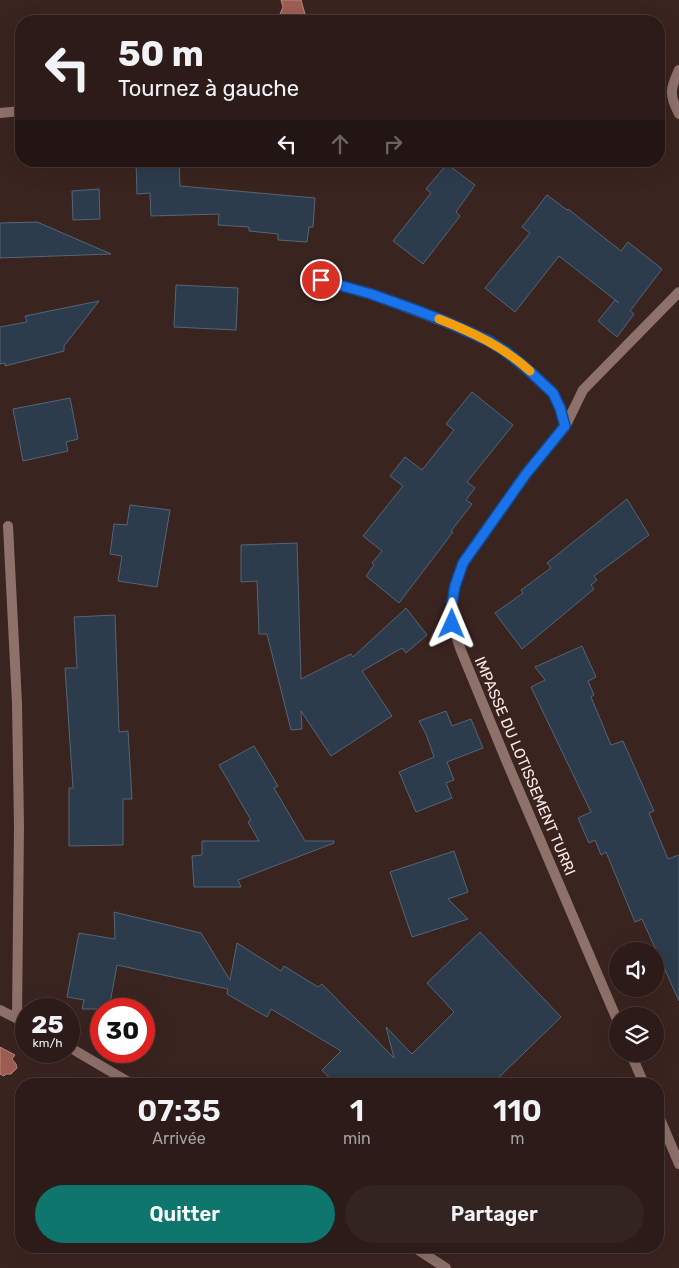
<!DOCTYPE html>
<html lang="fr">
<meta charset="utf-8">
<style>
body{margin:0;font-family:Rubik,sans-serif;background:#342421;color:#f1f3f6;height:100vh;display:flex;flex-direction:column;font-size:19px;white-space:nowrap}
*{box-sizing:border-box;margin:0}
p{font-size:16px;color:#a6a1a2}
.icon{flex:none;width:28px;height:28px;fill:none;stroke:currentColor;stroke-width:2;stroke-linecap:round;stroke-linejoin:round}
.map{position:relative;flex:1;overflow:hidden}
.side{position:absolute;left:15px;top:1078px;width:649px;height:175px;display:flex;flex-direction:column;background:#2c1b18;border-radius:20px;box-shadow:0 5px 20px #0002,0 0 0 1px #483937}
.side>*{flex:none}
.hud{position:absolute;left:15px;top:15px;width:650px;height:152px;border-radius:20px;box-shadow:0 5px 20px #0002,0 0 0 1px #483937;background:#2c1b18;color:#f1f3f6;overflow:hidden}
.tools{position:absolute;left:609px;top:942px;display:grid;gap:10px}
.tools a{display:grid;place-items:center;width:55px;height:55px;border-radius:50%;background:#2c1b18;box-shadow:0 5px 20px #0002,0 0 0 1px #483937;font-size:25px}
.speed{position:absolute;left:15px;top:998px;display:flex;gap:10px;font-size:25px;font-weight:700;text-align:center}
.speed>*{display:grid;place-content:center;width:65px;height:65px;border-radius:50%;background:#2c1b18;box-shadow:0 5px 20px #0002,0 0 0 1px #483937;line-height:1}
.speed small{font-size:12px;font-weight:400}
.speed .limit{border:8px solid #d22;background:#fff;color:#111}
.pin{position:absolute;display:grid;place-items:center;width:42px;height:42px;color:#fff;margin:-21px;border:2px solid #fff;border-radius:50%;box-shadow:0 1px 5px #0007}
.me{position:absolute;width:55px;margin:-28px;rotate:1deg;stroke-linejoin:round;filter:drop-shadow(0 0 4px #0008)}
.turn{display:flex;align-items:center;gap:18px;height:105px;padding:0 20px;font-size:22px}
.turn .icon{width:65px;height:65px;stroke-width:2.5}
.turn b{display:block;font-size:35px;line-height:42px}
.lanes{display:flex;align-items:center;height:48px;padding:0 20px;background:#0003;justify-content:center;gap:25px;direction:ltr}
.lanes .off{opacity:.35}
.eta{display:flex;justify-content:space-evenly;align-items:center;height:85px;text-align:center}
.eta b{font-size:30px;font-weight:600;line-height:35px}
.button{display:flex;gap:10px;margin-top:auto;padding:10px 20px}
.button a{flex:1;height:58px;border-radius:30px;background:#0f766e;color:#fff;font-size:20px;font-weight:600;line-height:58px;text-align:center}
.button a+a{background:#342421;color:#f1f3f6}
.map>svg:first-child{display:block}
.water{fill:#9d5d53;stroke:#b9877f}
.building{fill:#2d3c4c;stroke:#546576}
.lines{fill:none;stroke-linecap:round;stroke-linejoin:round}
.lane{stroke:#8f716b;stroke-width:10}
.street{stroke:#8f716b;stroke-width:10}
.route-casing{stroke:#114b97;stroke-width:12}
.route{stroke:#1a73e8;stroke-width:9}
.slow{stroke:#f59e0b;stroke-width:9}
.labels{text-anchor:middle;dominant-baseline:central;stroke-width:4;stroke-linejoin:round;paint-order:stroke}
.street-label{font-size:15px;fill:#f9eae7;stroke:#3a2420}
</style>
<div class="map">
<svg width="679" height="1268" viewBox="0 0 679 1268">
<rect width="100%" height="100%" fill="#3a2420"/>
<g class="water">
<path d="M 281,0 L 301,0 L 307,21 L 282,21 L 280,14 L 283,7 Z"/>
<path d="M 0,1047 L 15,1055 L 12,1059 L 16,1064 L 17,1068 L 11,1074 L 6,1074 L 4,1076 L 0,1074 Z"/>
</g>
<g class="building">
<path d="M 136,161 L 179,161 L 180,186 L 315,198 L 313,227 L 309,227 L 307,242 L 278,240 L 278,234 L 249,231 L 249,227 L 218,225 L 219,214 L 151,216 L 150,193 L 137,194 Z"/>
<path d="M 447,164 L 475,185 L 456,212 L 460,216 L 423,264 L 393,241 L 431,193 L 426,189 Z"/>
<path d="M 99,189 L 100,219 L 73,220 L 72,191 Z"/>
<path d="M 547,195 L 567,210 L 568,209 L 621,251 L 628,242 L 662,269 L 630,311 L 634,314 L 617,337 L 598,321 L 615,300 L 619,303 L 559,256 L 515,312 L 485,288 L 530,233 L 522,227 Z"/>
<path d="M 37,222 L 111,254 L 0,258 L 0,223 Z"/>
<path d="M 176,285 L 238,288 L 236,330 L 174,327 Z"/>
<path d="M 99,301 L 64,346 L 64,351 L 5,366 L 5,363 L 0,364 L 0,327 L 27,322 L 25,316 Z"/>
<path d="M 472,392 L 513,425 L 467,482 L 475,488 L 466,500 L 472,504 L 451,531 L 453,532 L 399,603 L 366,576 L 374,565 L 372,563 L 382,551 L 363,536 L 403,486 L 390,476 L 405,457 L 422,470 L 454,430 L 446,424 Z"/>
<path d="M 70,398 L 78,439 L 66,442 L 68,451 L 23,461 L 13,409 Z"/>
<path d="M 627,499 L 649,535 L 594,576 L 597,580 L 591,585 L 594,589 L 522,649 L 495,613 L 523,593 L 521,590 L 551,568 L 547,563 Z"/>
<path d="M 130,505 L 170,510 L 157,587 L 118,581 L 122,556 L 110,554 L 114,524 L 127,525 Z"/>
<path d="M 297,543 L 301,679 L 351,654 L 353,657 L 406,608 L 427,635 L 406,653 L 402,648 L 362,671 L 392,716 L 331,756 L 301,711 L 302,729 L 291,730 L 267,634 L 259,634 L 257,581 L 241,582 L 241,545 Z"/>
<path d="M 115,615 L 119,732 L 128,731 L 132,799 L 123,799 L 123,845 L 69,846 L 69,788 L 73,788 L 65,668 L 77,668 L 74,617 Z"/>
<path d="M 582,646 L 596,677 L 588,681 L 594,695 L 591,697 L 611,745 L 623,741 L 654,811 L 649,813 L 668,859 L 679,855 L 679,1001 L 642,919 L 635,922 L 606,852 L 601,855 L 595,840 L 589,843 L 578,818 L 591,812 L 531,687 L 545,680 L 535,667 Z"/>
<path d="M 446,711 L 452,726 L 471,719 L 483,748 L 447,762 L 454,780 L 446,783 L 452,798 L 416,812 L 399,772 L 434,757 L 426,734 L 419,721 Z"/>
<path d="M 254,746 L 278,786 L 274,788 L 305,841 L 334,841 L 334,843 L 238,880 L 241,887 L 194,887 L 192,856 L 202,855 L 202,841 L 259,841 L 248,822 L 251,820 L 219,765 Z"/>
<path d="M 454,851 L 468,892 L 448,899 L 468,919 L 412,937 L 390,872 Z"/>
<path d="M 114,912 L 201,933 L 230,980 L 237,943 L 281,971 L 284,966 L 318,987 L 322,984 L 394,1058 L 386,1027 L 412,1054 L 454,1012 L 427,983 L 480,932 L 561,1017 L 492,1084 L 335,1084 L 322,1070 L 341,1051 L 271,1009 L 267,1017 L 227,994 L 228,989 L 117,965 L 109,1009 L 82,1009 L 84,1000 L 67,997 L 79,933 L 115,939 Z"/>
</g>
<g class="lines">
<g class="lane">
<path d="M 679,70 C 670,89 669,95 679,114"/>
<path d="M 321,280 L 371,294 L 442,321 L 489,341 L 505,351 L 525,367 L 553,393 L 561,408 L 565,427"/>
<path d="M 565,427 L 583,390 L 679,292"/>
</g>
<g class="street">
<path d="M 0,113 L 21,111"/>
<path d="M 565,427 L 526,474 L 463,563 L 455,586 L 452,603 L 452,624 L 460,648 L 506,760 L 618,1022"/>
<path d="M 8,526 L 17,703 L 19,826 L 17,1017"/>
<path d="M 0,1010 L 26,1023"/>
<path d="M 69,1047 L 132,1084"/>
<path d="M 631,1054 L 644,1084"/>
<path d="M 658,1114 L 679,1164"/>
<path d="M 412,1246 L 446,1268"/>
</g>
</g>
<g class="lines">
<defs>
<path id="route" d="M 321,280 L 371,294 L 413,309 L 442,320 L 489,341 L 505,351 L 525,367 L 553,393 L 560,408 L 565,426 L 526,474 L 463,563 L 455,586 L 452,603 L 452,624"/>
</defs>
<use href="#route" class="route-casing"/>
<use href="#route" class="route"/>
<path class="slow" d="M 439,319 C 472,332 504,347 530,371"/>
</g>
<g class="labels">
<g class="street-label">
<text transform="translate(525 766) rotate(67)">IMPASSE DU LOTISSEMENT TURRI</text>
</g>
</g>
</svg>
<div class="tools">
<a><svg class="icon" aria-label="sound" viewBox="0 0 24 24"><path d="M4 9h4l5-4v14l-5-4H4zM17 9q2 3 0 6"/></svg></a>
<a><svg class="icon" aria-label="layers" viewBox="0 0 24 24"><path d="M12 4l9 5-9 5-9-5zM3 14l9 5 9-5"/></svg></a>
</div>
<div class="speed"><div>25<small>km/h</small></div><div class="limit">30</div></div>
<div class="pin" style="left:321px;top:280px;background:#d93025"><svg class="icon" aria-label="arrive" viewBox="0 0 24 24"><path d="M6 21V4h12l-3 4 3 4H6"/></svg></div>
<svg class="me" style="left:452px;top:624px" viewBox="-20 -20 40 40"><path d="M0-17L14 15 0 8-14 15z" fill="#1a73e8" stroke="#fff" stroke-width="4"/></svg>
<div class="hud">
<div class="turn"><svg class="icon" aria-label="left" viewBox="0 0 24 24"><path d="M17 20v-9H6M10 6l-5 5 5 5"/></svg><div><b>50 m</b>Tournez à gauche</div></div>
<div class="lanes"><svg class="icon" aria-label="left" viewBox="0 0 24 24"><path d="M17 20v-9H6M10 6l-5 5 5 5"/></svg><svg class="icon off" aria-label="ahead" viewBox="0 0 24 24"><path d="M12 20V5M6 11l6-6 6 6"/></svg><svg class="icon off" aria-label="right" viewBox="0 0 24 24"><path d="M7 20v-9h11M14 6l5 5-5 5"/></svg></div>
</div>
<section class="side">
<div class="eta">
<div><b>07:35</b><p>Arrivée</p></div>
<div><b>1</b><p>min</p></div>
<div><b>110</b><p>m</p></div>
</div>
<div class="button"><a>Quitter</a><a>Partager</a></div>
</section>
</div>
